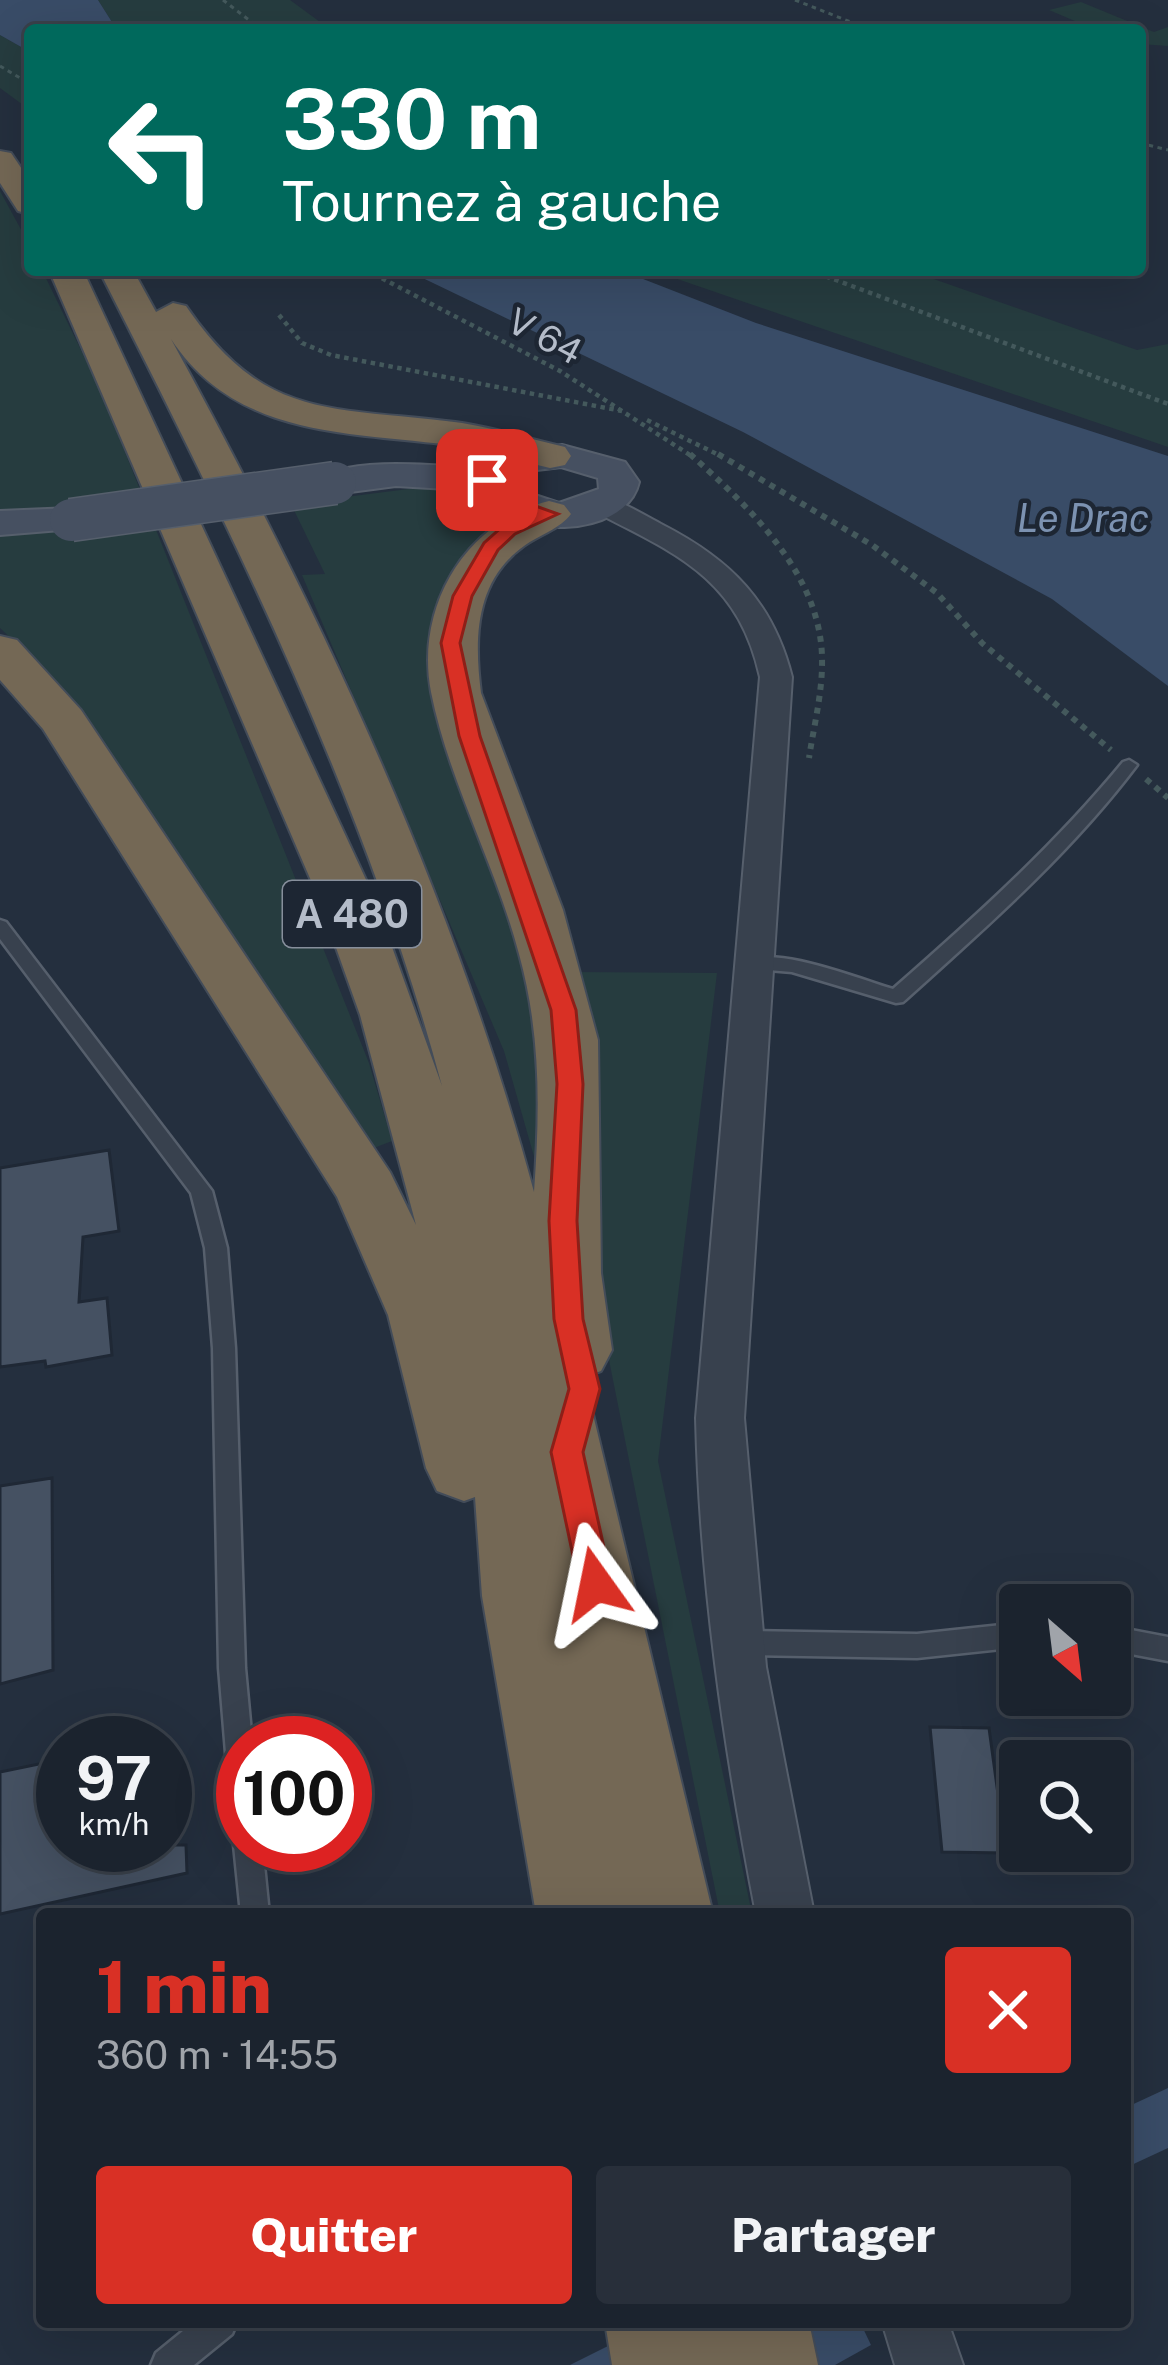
<!DOCTYPE html>
<html lang="fr">
<meta charset="utf-8">
<style>
body{margin:0;font-family:"Public Sans",sans-serif;background:#282f3a;color:#f1f3f6;height:100vh;display:flex;flex-direction:column;font-size:45px;white-space:nowrap}
*{box-sizing:border-box;margin:0}
p{font-size:39px;color:#a0a4aa}
.icon{flex:none;width:66px;height:66px;fill:none;stroke:currentColor;stroke-width:2;stroke-linecap:round;stroke-linejoin:round}
.map{position:relative;flex:1;overflow:hidden}
.drawer{position:absolute;left:36px;top:1908px;width:1095px;height:420px;display:flex;flex-direction:column;background:#1b232e;border-radius:12px;box-shadow:0 12px 48px #0002,0 0 0 3px #39404a}
.drawer>*{flex:none}
.hud{position:absolute;left:24px;top:24px;width:1122px;height:252px;border-radius:12px;box-shadow:0 12px 48px #0002,0 0 0 3px #39404a;background:#00695c;color:#fff;overflow:hidden}
.needle{width:78px;rotate:152deg}
.buttons{position:absolute;left:999px;top:1584px;display:grid;gap:24px}
.buttons a{display:grid;place-items:center;width:132px;height:132px;border-radius:12px;background:#1b232e;box-shadow:0 12px 48px #0002,0 0 0 3px #39404a;font-size:60px}
.speed{position:absolute;left:36px;top:1716px;display:flex;gap:24px;font-size:60px;font-weight:700;text-align:center}
.speed>*{display:grid;place-content:center;width:156px;height:156px;border-radius:50%;background:#1b232e;box-shadow:0 12px 48px #0002,0 0 0 3px #39404a;line-height:1}
.speed small{font-size:30px;font-weight:400}
.speed .limit{border:18px solid #d22;background:#fff;color:#111}
.pin{position:absolute;display:grid;place-items:center;width:102px;height:102px;color:#fff;margin:-51px;border-radius:24px;box-shadow:0 6px 18px #0006}
.me{position:absolute;width:132px;margin:-66px;rotate:348deg;stroke-linejoin:round;filter:drop-shadow(0 0 9px #0008)}
.turn{display:flex;align-items:center;gap:42px;height:252px;padding:0 60px;font-size:54px}
.turn .icon{width:156px;height:156px;stroke-width:2.5}
.turn b{display:block;font-size:84px;line-height:102px}
.round{display:grid;place-items:center;flex:none;width:126px;height:126px;border-radius:12px;background:#282f3a}
.summary{display:flex;align-items:center;justify-content:space-between;height:204px;padding:0 60px}
h1{font-size:72px;font-weight:800;line-height:90px;color:#d93025}
.primary-button{display:flex;gap:24px;margin-top:auto;padding:24px 60px}
.primary-button a{flex:1;height:138px;border-radius:12px;background:#d93025;color:#fff;font-size:48px;font-weight:800;line-height:138px;text-align:center}
.primary-button a+a{background:#282f3a;color:#f1f3f6}
.map>svg:first-child{display:block}
.green{fill:#263c3f}
.water{fill:#394c67}
.lines{fill:none;stroke-linecap:round;stroke-linejoin:round}
.canal{fill:#394c67;fill-rule:evenodd}
.building{fill:#455162;stroke:#1f2835;stroke-width:3}
.service-casing{stroke:#565f6c;stroke-width:5}
.minor-casing{stroke:#565f6c;stroke-width:4}
.secondary-casing{stroke:#565f6c;stroke-width:4}
.motorway-casing{stroke:#434c59;stroke-width:4}
.path-far2{stroke:#44595c;stroke-width:3;stroke-dasharray:4.5 4.5;stroke-linecap:butt}
.path-far1{stroke:#44595c;stroke-width:4.5;stroke-dasharray:4.5 4.5;stroke-linecap:butt}
.path{stroke:#44595c;stroke-width:6;stroke-dasharray:6 6;stroke-linecap:butt}
.service{fill:#38414e;fill-rule:evenodd}
.minor{fill:#38414e;fill-rule:evenodd}
.secondary{fill:#465061;fill-rule:evenodd}
.motorway{fill:#746855;fill-rule:evenodd}
.secondary-bridge-casing{stroke:#565f6c;stroke-width:45;stroke-linecap:butt}
.secondary-bridge{stroke:#465061;stroke-width:42}
.route{fill:#d93025;stroke:#8d1f18;stroke-width:3}
.labels{text-anchor:middle;dominant-baseline:central;stroke-width:9;stroke-linejoin:round;paint-order:stroke}
.far-street-label{font-size:36px;fill:#b4bcc9;stroke:#1d2633}
.far-water-label{font-size:39px;font-style:italic;fill:#7c92b1;stroke:#1d2633}
.shield{fill:#1d2633;stroke:#878f9c;stroke-width:3}
.shield-label{font-size:39px;font-weight:bold;fill:#b4bcc9}
</style>
<div class="map">
<svg width="1168" height="2365" viewBox="0 0 1168 2365">
<rect width="100%" height="100%" fill="#242f3e"/>
<g class="green">
<path d="M 98,0 L 290,0 L 331,30 L 117,30 Z"/>
<path d="M 1081,2 L 1154,32 L 1168,27 L 1168,46 L 1140,44 L 1140,30 L 1096,30 L 1049,10 Z"/>
<path d="M 0,35 L 30,52 L 30,110 L 0,88 Z"/>
<path d="M 0,191 L 30,246 L 30,270 L 42,270 L 99,387 L 369,1063 L 392,1141 L 361,1153 L 43,669 L 0,628 Z"/>
<path d="M 651,270 L 908,270 L 1137,350 L 1168,344 L 1168,447 Z"/>
<path d="M 432,486 L 475,493 L 502,515 L 468,565 L 438,637 L 555,1038 L 551,1135 L 535,1160 L 504,1051 L 302,575 L 325,574 L 291,504 Z"/>
<path d="M 573,972 L 717,973 L 658,1461 L 752,1914 L 720,1914 L 605,1340 Z"/>
</g>
<g class="water">
<path d="M 0,0 L 98,0 L 117,30 L 30,30 L 30,52 L 0,35 Z"/>
<path d="M 406,270 L 620,270 L 756,323 L 1168,456 L 1168,686 L 1052,599 L 743,432 Z"/>
<path d="M 656,2322 L 860,2322 L 871,2345 L 835,2365 L 570,2365 Z"/>
</g>
<g class="lines">
<path class="canal" d="M 1168,2088 L 1168,2148 L 1125,2168 L 1125,2108 Z"/>
</g>
<g class="building">
<path d="M 109,1150 L 119,1231 L 83,1237 L 79,1302 L 107,1298 L 112,1355 L 46,1367 L 45,1361 L 0,1367 L 0,1168 Z"/>
<path d="M 52,1478 L 53,1670 L 0,1684 L 0,1486 Z"/>
<path d="M 930,1727 L 989,1728 L 1006,1853 L 942,1852 Z"/>
<path d="M 63,1759 L 63,1845 L 186,1845 L 187,1873 L 0,1914 L 0,1772 Z"/>
</g>
<g class="lines">
<defs>
<g id="service">
<path d="M 1129,760 L 1137,765 C 1070,854 985,928 903,1002 L 896,1003 L 792,972 L 755,969 L 746,963 C 770,943 862,980 893,989 C 974,918 1054,846 1123,762 Z"/>
<path d="M 0,920 L 6,922 L 212,1191 L 227,1248 L 235,1348 L 245,1668 L 252,1743 L 243,1743 L 243,1803 L 233,1799 L 229,1789 L 219,1668 L 213,1348 L 205,1248 L 191,1193 L 0,939 Z"/>
<path d="M 1020,1623 L 1020,1647 L 917,1658 L 740,1655 L 731,1652 L 727,1643 L 731,1634 L 740,1631 L 917,1634 Z"/>
<path d="M 1110,1626 L 1168,1637 L 1168,1661 L 1110,1650 Z"/>
<path d="M 243,1833 L 243,1845 L 262,1845 L 269,1914 L 241,1914 L 234,1845 L 238,1835 Z"/>
<path d="M 194,2322 L 237,2322 L 232,2334 L 194,2365 L 151,2365 L 156,2353 Z"/>
</g>
<g id="minor">
<path d="M 603,497 C 624,502 644,515 663,525 C 731,560 773,602 792,677 L 744,1418 L 766,1667 L 814,1914 L 756,1914 C 724,1749 700,1586 696,1418 L 760,677 C 738,578 677,554 593,511 L 593,499 Z"/>
<path d="M 882,2322 L 948,2322 L 963,2365 L 895,2365 Z"/>
</g>
<g id="secondary">
<path d="M 562,445 L 625,462 L 639,482 C 626,540 506,541 482,491 L 396,486 L 335,494 L 316,483 C 337,453 455,467 491,469 L 513,452 ZM 561,467 L 598,478 L 599,489 L 559,503 L 520,490 L 519,484 L 537,470 Z"/>
<path d="M 71,508 L 85,512 L 91,520 L 85,528 L 0,535 L 0,511 Z"/>
</g>
<g id="motorway">
<path d="M 0,151 L 11,153 L 30,181 L 30,214 L 18,211 L 0,183 Z"/>
<path d="M 49,270 L 83,270 L 374,897 L 442,1086 C 365,800 233,533 99,270 L 133,270 L 156,312 L 173,303 L 186,306 C 262,417 324,407 446,421 C 486,425 525,438 565,447 L 571,456 L 565,465 L 550,468 C 517,461 485,450 451,445 C 347,432 235,437 171,339 C 320,612 452,891 534,1192 C 540,1111 541,1033 519,954 C 496,866 449,782 431,692 C 415,608 464,522 549,501 L 564,505 L 571,514 C 560,529 539,535 524,546 C 475,581 474,638 481,693 L 563,910 L 598,1040 L 601,1273 L 612,1350 L 601,1371 L 584,1377 L 713,1914 L 536,1914 L 482,1596 L 475,1497 L 464,1501 L 437,1491 L 426,1468 L 388,1315 L 337,1197 L 43,729 L 0,680 L 0,636 L 17,640 L 81,710 L 390,1172 L 416,1225 L 360,1015 L 318,897 Z"/>
<path d="M 605,2322 L 809,2322 L 818,2365 L 612,2365 Z"/>
</g>
</defs>
<use href="#service" class="service-casing"/>
<use href="#minor" class="minor-casing"/>
<use href="#secondary" class="secondary-casing"/>
<use href="#motorway" class="motorway-casing"/>
<g class="path-far2">
<path d="M 223,0 L 262,30"/>
<path d="M 795,0 L 871,30"/>
<path d="M 0,66 L 30,84"/>
<path d="M 1140,143 L 1168,150"/>
</g>
<g class="path-far1">
<path d="M 366,270 L 560,371 L 693,457"/>
<path d="M 809,270 L 1168,404"/>
<path d="M 279,315 L 302,343 L 331,355 L 622,411"/>
<path d="M 647,420 L 723,457"/>
</g>
<g class="path">
<path d="M 690,454 C 748,506 820,573 822,657 C 823,691 814,725 809,758"/>
<path d="M 718,454 L 872,545 L 937,593 L 982,643 L 1111,750"/>
<path d="M 1146,779 L 1168,798"/>
</g>
<use href="#service" class="service"/>
<use href="#minor" class="minor"/>
<use href="#secondary" class="secondary"/>
<use href="#motorway" class="motorway"/>
<defs>
<path id="secondary-bridge" d="M 71,520 L 335,483"/>
</defs>
<use href="#secondary-bridge" class="secondary-bridge-casing"/>
<use href="#secondary-bridge" class="secondary-bridge"/>
</g>
<path class="route" d="M 481,476 L 505,477 L 516,499 L 558,514 L 515,534 L 498,550 L 472,596 L 460,643 L 480,736 L 576,1010 L 583,1084 L 577,1221 L 583,1319 L 600,1389 L 583,1452 L 612,1584 L 607,1594 L 596,1599 L 584,1594 L 579,1584 L 551,1452 L 569,1389 L 554,1319 L 549,1221 L 557,1084 L 551,1010 L 459,736 L 441,643 L 453,596 L 484,543 L 503,526 L 532,514 L 503,506 L 492,485 L 481,483 Z"/>
<g class="labels">
<g class="far-street-label">
<text transform="translate(545 336) rotate(28)">V 64</text>
</g>
<g class="far-water-label">
<text x="1083" y="518">Le Drac</text>
</g>
<rect class="shield" x="283" y="881" width="138" height="66" rx="9"/>
<g class="shield-label">
<text x="352" y="914">A 480</text>
</g>
</g>
</svg>
<div class="buttons">
<a><svg class="needle" viewBox="-14 -14 28 28"><path d="M0-13l5 13h-10z" fill="#e53935"/><path d="M0 13l5-13h-10z" fill="#a0a4aa"/></svg></a>
<a><svg class="icon" aria-label="search" viewBox="0 0 24 24"><circle cx="10" cy="10" r="6"/><path d="M15 15l6 6"/></svg></a>
</div>
<div class="speed"><div>97<small>km/h</small></div><div class="limit">100</div></div>
<div class="pin" style="left:487px;top:480px;background:#d93025"><svg class="icon" aria-label="arrive" viewBox="0 0 24 24"><path d="M6 21V4h12l-3 4 3 4H6"/></svg></div>
<svg class="me" style="left:596px;top:1584px" viewBox="-20 -20 40 40"><path d="M0-17L14 15 0 8-14 15z" fill="#d93025" stroke="#fff" stroke-width="4"/></svg>
<div class="hud">
<div class="turn"><svg class="icon" aria-label="left" viewBox="0 0 24 24"><path d="M17 20v-9H6M10 6l-5 5 5 5"/></svg><div><b>330 m</b>Tournez à gauche</div></div>
</div>
<section class="drawer">
<div class="summary"><div><h1>1 min</h1><p>360 m · 14:55</p></div><a class="round" style="background:#d93025;color:#fff"><svg class="icon" aria-label="close" viewBox="0 0 24 24"><path d="M6 6l12 12M18 6L6 18"/></svg></a></div>
<div class="primary-button"><a>Quitter</a><a>Partager</a></div>
</section>
</div>
